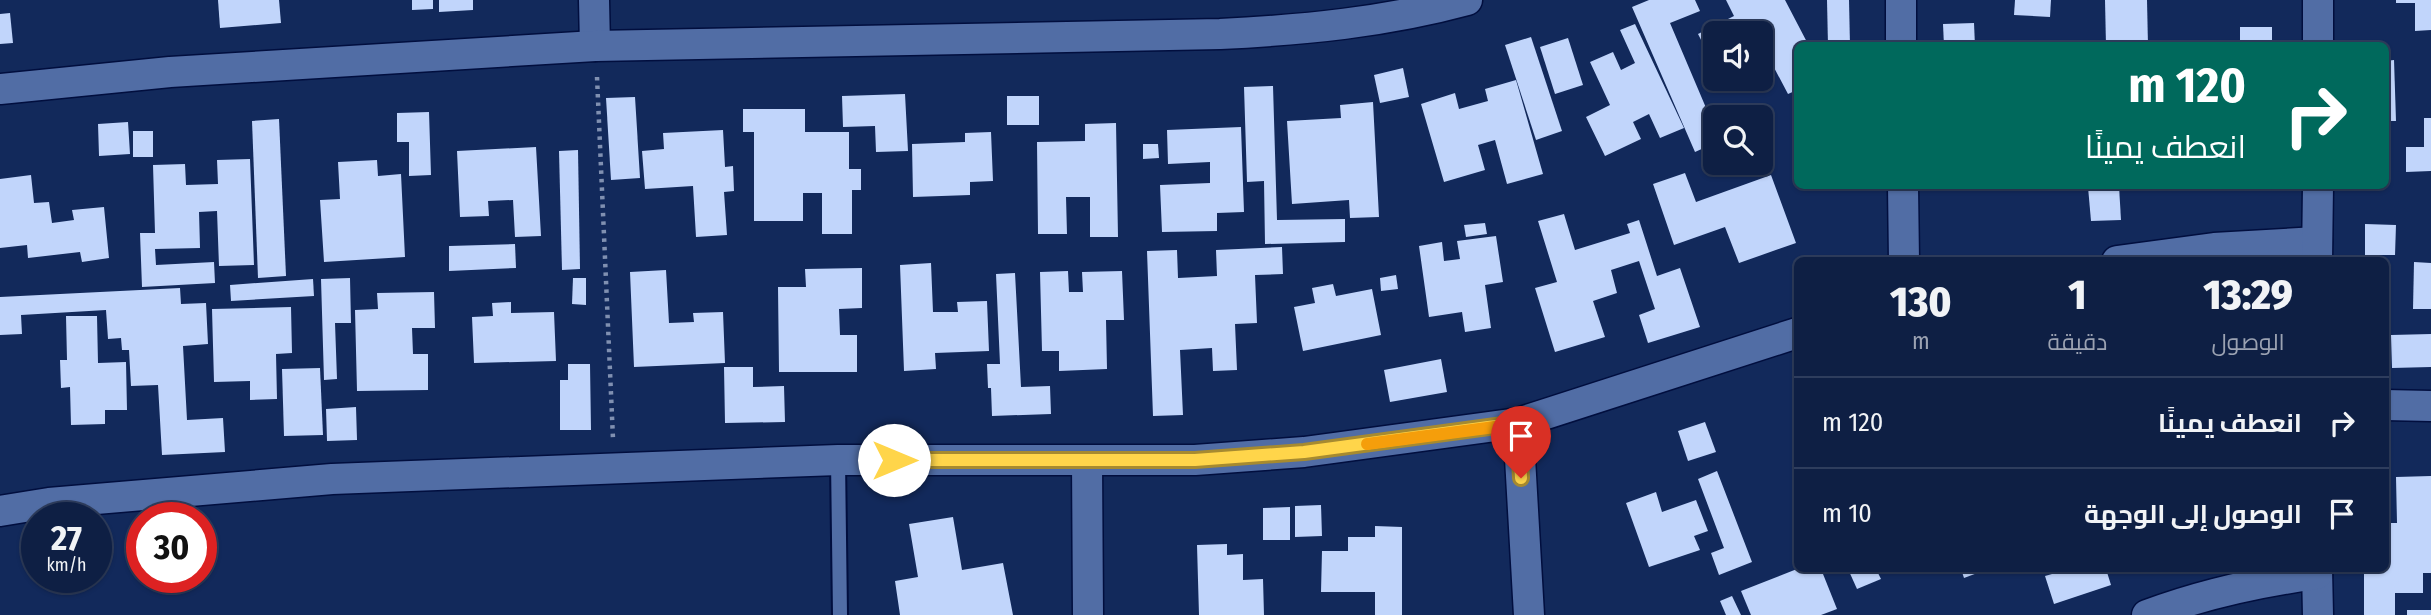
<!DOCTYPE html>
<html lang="ar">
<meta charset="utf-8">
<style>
body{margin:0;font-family:"Fira Sans Condensed",Cairo,sans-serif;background:#1c2c4f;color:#f1f3f6;direction:rtl;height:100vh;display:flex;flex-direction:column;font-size:26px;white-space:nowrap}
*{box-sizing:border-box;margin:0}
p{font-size:23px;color:#9ba2b2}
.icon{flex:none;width:38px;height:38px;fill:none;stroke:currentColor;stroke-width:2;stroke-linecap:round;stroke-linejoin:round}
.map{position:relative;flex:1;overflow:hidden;direction:ltr}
.panel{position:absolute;left:1794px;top:257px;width:595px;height:315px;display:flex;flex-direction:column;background:#0e1f44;border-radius:10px;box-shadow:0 2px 5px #0004,0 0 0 2px #2e3d5d;direction:rtl}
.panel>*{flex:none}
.top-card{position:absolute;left:1794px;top:42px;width:595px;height:147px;border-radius:10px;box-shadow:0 2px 5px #0004,0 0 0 2px #2e3d5d;direction:rtl;background:#00695c;color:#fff;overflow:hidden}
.buttons{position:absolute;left:1703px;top:21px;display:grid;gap:14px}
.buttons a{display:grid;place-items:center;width:70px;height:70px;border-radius:10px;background:#0e1f44;box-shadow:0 2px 5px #0004,0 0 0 2px #2e3d5d;font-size:35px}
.speed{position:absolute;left:21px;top:502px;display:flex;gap:14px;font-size:35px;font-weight:700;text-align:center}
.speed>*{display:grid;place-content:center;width:91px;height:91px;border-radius:50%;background:#0e1f44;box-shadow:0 2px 5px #0004,0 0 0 2px #2e3d5d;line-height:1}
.speed small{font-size:18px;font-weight:400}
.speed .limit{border:10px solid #d22;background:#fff;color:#111}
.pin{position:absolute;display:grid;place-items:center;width:60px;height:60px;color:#fff;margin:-72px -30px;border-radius:50% 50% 50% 0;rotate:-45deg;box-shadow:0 0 7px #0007}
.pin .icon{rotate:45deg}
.me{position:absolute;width:77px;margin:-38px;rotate:90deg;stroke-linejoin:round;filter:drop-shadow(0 0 5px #0008)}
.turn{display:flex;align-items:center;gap:24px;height:147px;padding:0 28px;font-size:32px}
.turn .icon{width:91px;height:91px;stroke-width:2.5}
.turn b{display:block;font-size:49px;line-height:60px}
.eta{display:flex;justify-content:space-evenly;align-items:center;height:119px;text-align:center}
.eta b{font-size:42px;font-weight:800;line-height:49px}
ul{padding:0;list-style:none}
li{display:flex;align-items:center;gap:21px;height:91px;padding:0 28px;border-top:2px solid #2e3d5d}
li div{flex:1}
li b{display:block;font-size:26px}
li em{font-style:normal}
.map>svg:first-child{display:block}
.building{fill:#c1d5fb}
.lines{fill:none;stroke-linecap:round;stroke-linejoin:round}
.service-casing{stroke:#010e3e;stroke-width:18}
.minor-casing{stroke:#010e3e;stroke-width:33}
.path{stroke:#8090b1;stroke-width:4.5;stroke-dasharray:3.5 5;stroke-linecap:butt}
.service{stroke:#516da5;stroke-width:14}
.minor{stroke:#516da5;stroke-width:30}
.route-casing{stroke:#a68a30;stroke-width:18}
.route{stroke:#ffd54a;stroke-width:12}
.slow{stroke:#f59e0b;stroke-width:12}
</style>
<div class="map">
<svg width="2431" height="615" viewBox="0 0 2431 615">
<rect width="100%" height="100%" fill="#12295b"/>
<g class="building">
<path d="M 218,0 L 279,0 L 281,23 L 220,28 Z"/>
<path d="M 412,0 L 433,0 L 433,9 L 412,10 Z"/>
<path d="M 439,0 L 473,0 L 473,10 L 439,12 Z"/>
<path d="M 1649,0 L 1695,0 L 1700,11 L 1670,23 L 1715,129 L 1715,143 L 1695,152 L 1632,7 Z"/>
<path d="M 1726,0 L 1785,0 L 1809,46 L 1797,46 L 1797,90 L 1788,94 L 1770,60 L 1760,65 L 1760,33 L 1715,33 L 1715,67 L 1698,34 L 1734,16 Z"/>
<path d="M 1827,0 L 1849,0 L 1850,46 L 1828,46 Z"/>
<path d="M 2015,0 L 2051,0 L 2050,17 L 2014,15 Z"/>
<path d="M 2105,0 L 2147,0 L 2148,46 L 2106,46 Z"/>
<path d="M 2396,0 L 2431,0 L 2431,30 L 2415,31 L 2415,3 L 2396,3 Z"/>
<path d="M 10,13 L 13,43 L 0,44 L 0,14 Z"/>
<path d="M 1974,23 L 1975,46 L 1944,46 L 1943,24 Z"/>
<path d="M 1635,24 L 1684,128 L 1660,138 L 1649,114 L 1633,122 L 1641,139 L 1605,156 L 1586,117 L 1610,105 L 1590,62 L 1613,52 L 1621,70 L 1635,63 L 1620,30 Z"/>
<rect x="2240" y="27" width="32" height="19"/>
<path d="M 1531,37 L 1562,131 L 1536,140 L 1505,45 Z"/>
<path d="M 1568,38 L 1583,85 L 1555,94 L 1540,47 Z"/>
<path d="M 2394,60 L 2396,121 L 2385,121 L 2385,61 Z"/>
<path d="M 1403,68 L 1409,97 L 1380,103 L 1374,75 Z"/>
<path d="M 1516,80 L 1543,174 L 1507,184 L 1495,140 L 1478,145 L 1485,170 L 1444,182 L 1421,104 L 1455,93 L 1459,109 L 1488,101 L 1485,89 Z"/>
<path d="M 1273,86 L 1277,220 L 1345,219 L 1345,242 L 1265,244 L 1264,181 L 1247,182 L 1244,87 Z"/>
<path d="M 905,94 L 908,151 L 876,152 L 875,126 L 843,127 L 842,96 Z"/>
<rect x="1007" y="96" width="32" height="29"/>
<path d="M 635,97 L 640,178 L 611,180 L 606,98 Z"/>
<path d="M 1373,102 L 1379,217 L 1350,218 L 1349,200 L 1292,204 L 1287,121 L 1341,118 L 1340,105 Z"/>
<path d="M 743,109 L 805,109 L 805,132 L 849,132 L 849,169 L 861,169 L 861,190 L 852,190 L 852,234 L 822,234 L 822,193 L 803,193 L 803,221 L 754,221 L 754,132 L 743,132 Z"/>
<path d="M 429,112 L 431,175 L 409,176 L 409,142 L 397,142 L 397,113 Z"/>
<path d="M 2424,118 L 2431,118 L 2431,171 L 2406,172 L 2406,147 L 2424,147 Z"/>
<path d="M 279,119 L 286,276 L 258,278 L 252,121 Z"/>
<path d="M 128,122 L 130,154 L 99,156 L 98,124 Z"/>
<path d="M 1116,123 L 1118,237 L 1090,237 L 1090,197 L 1066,197 L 1067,234 L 1038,234 L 1037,142 L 1085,141 L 1085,124 Z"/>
<path d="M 1241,127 L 1244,212 L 1217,213 L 1217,231 L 1162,232 L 1160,185 L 1210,183 L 1210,162 L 1168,164 L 1167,130 Z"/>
<path d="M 723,130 L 725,167 L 733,166 L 734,191 L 724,192 L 727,235 L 696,237 L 693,186 L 645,189 L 642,151 L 664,149 L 663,133 Z"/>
<rect x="133" y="131" width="20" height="26"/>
<path d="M 991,132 L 993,181 L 970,182 L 970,195 L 913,197 L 912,144 L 965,142 L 965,133 Z"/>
<path d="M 1143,144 L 1158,144 L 1159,158 L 1143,159 Z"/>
<path d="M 536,147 L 541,236 L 515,237 L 513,200 L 488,201 L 489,216 L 460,217 L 457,151 Z"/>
<path d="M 578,150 L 580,269 L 562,270 L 559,151 Z"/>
<path d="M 250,159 L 254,265 L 219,266 L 217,211 L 199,212 L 200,248 L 155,249 L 156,265 L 214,262 L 215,283 L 142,287 L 140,233 L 155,233 L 153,165 L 185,164 L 186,185 L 218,184 L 217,160 Z"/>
<path d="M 377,160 L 378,176 L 401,174 L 405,257 L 324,262 L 320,200 L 340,199 L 338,162 Z"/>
<path d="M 1685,173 L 1696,202 L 1771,175 L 1796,243 L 1739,263 L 1725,227 L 1674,245 L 1653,184 Z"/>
<path d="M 31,175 L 34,203 L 49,202 L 52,223 L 74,220 L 72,210 L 104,207 L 109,258 L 82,262 L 80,252 L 28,258 L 27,245 L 0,248 L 0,179 Z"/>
<path d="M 2119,186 L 2121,220 L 2091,221 L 2088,187 Z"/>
<path d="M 1564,214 L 1575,250 L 1630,233 L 1627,224 L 1639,220 L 1657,276 L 1680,268 L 1700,327 L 1648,343 L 1639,315 L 1655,309 L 1639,261 L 1611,270 L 1617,293 L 1593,301 L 1605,337 L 1555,352 L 1535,288 L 1557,282 L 1538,221 Z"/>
<path d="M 1485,223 L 1487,234 L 1466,237 L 1464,225 Z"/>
<path d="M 2365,224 L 2396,225 L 2395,255 L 2365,255 Z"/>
<path d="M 1496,236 L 1503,282 L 1485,285 L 1491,328 L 1465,332 L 1462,312 L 1429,317 L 1419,246 L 1442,242 L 1444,261 L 1460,259 L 1457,241 Z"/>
<path d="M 515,244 L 516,268 L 449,271 L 449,246 Z"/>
<path d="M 1282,247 L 1283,274 L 1255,275 L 1257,323 L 1235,324 L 1237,370 L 1213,371 L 1212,348 L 1180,350 L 1183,415 L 1153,416 L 1147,251 L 1177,250 L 1178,278 L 1217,276 L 1216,250 Z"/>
<path d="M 2414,262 L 2431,263 L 2431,309 L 2413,309 Z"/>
<path d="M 931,263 L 933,312 L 958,312 L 957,302 L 987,301 L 989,351 L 935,353 L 936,369 L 904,371 L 900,265 Z"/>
<path d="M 862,268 L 862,308 L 839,309 L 840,335 L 857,335 L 857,372 L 779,372 L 778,287 L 806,287 L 805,269 Z"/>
<path d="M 666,270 L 669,323 L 694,322 L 693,313 L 723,312 L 725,363 L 634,367 L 630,272 Z"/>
<path d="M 1068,271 L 1069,292 L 1083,292 L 1082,272 L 1122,271 L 1124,320 L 1106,320 L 1107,369 L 1059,371 L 1059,351 L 1042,351 L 1040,272 Z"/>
<path d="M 1015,273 L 1021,387 L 1050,386 L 1051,414 L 992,416 L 991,388 L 988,388 L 987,364 L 1000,364 L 996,274 Z"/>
<path d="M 1396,275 L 1398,289 L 1381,291 L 1380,278 Z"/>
<path d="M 350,278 L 351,323 L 335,323 L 337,379 L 324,380 L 321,279 Z"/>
<path d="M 573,278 L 586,278 L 586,305 L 572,304 Z"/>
<path d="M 313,279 L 314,296 L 231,301 L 230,285 Z"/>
<path d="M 1333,284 L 1336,296 L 1372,289 L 1381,335 L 1303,351 L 1294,307 L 1315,303 L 1312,288 Z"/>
<path d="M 180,288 L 181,304 L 206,303 L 208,344 L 183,346 L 187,420 L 223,418 L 225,452 L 162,455 L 158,385 L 131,386 L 129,350 L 122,350 L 121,338 L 108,339 L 106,310 L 21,315 L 22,334 L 0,335 L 0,297 Z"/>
<path d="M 434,292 L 435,328 L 412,328 L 413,354 L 428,354 L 428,390 L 357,391 L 355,310 L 378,309 L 377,293 Z"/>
<path d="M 511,302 L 511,313 L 554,312 L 556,361 L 474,363 L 472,317 L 493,316 L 492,303 Z"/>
<path d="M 291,307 L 292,353 L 276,354 L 277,399 L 250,400 L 250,381 L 214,382 L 212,309 Z"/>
<path d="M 66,316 L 97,316 L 98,363 L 126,362 L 127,410 L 105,410 L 105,424 L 71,425 L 70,387 L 61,388 L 60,360 L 67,360 Z"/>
<path d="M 2431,334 L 2431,367 L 2392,368 L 2391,335 Z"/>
<path d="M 1441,359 L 1447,392 L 1390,402 L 1384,370 Z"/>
<path d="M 568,364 L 590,364 L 591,430 L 560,430 L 560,380 L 568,380 Z"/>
<path d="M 724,367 L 753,367 L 753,387 L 784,386 L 785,422 L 725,423 Z"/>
<path d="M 320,368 L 323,435 L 284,436 L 282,369 Z"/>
<path d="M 356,407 L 357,440 L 327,441 L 326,409 Z"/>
<path d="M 1705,422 L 1716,452 L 1688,461 L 1678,431 Z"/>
<path d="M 1717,471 L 1752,562 L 1719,575 L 1711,553 L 1724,548 L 1698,479 Z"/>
<path d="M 2431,476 L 2431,573 L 2423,573 L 2423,593 L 2395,593 L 2395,615 L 2364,615 L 2364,569 L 2385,569 L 2385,523 L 2397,523 L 2396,477 Z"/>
<path d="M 1656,492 L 1662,512 L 1696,500 L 1708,531 L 1694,536 L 1700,550 L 1649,567 L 1626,503 Z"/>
<path d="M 1321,505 L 1322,536 L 1295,537 L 1295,506 Z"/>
<path d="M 1290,507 L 1290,540 L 1263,540 L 1263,508 Z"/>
<path d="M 953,517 L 962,570 L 1003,563 L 1013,615 L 900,615 L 895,581 L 918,577 L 909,524 Z"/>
<path d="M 1375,526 L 1402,527 L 1402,615 L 1375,615 L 1375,592 L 1321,592 L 1322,551 L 1348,551 L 1348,537 L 1375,537 Z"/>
<path d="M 1227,544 L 1227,555 L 1243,554 L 1243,580 L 1263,579 L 1264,615 L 1199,615 L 1197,545 Z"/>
<path d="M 1797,569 L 1821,569 L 1837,609 L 1821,615 L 1751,615 L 1741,591 Z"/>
<path d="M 1848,569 L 1876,569 L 1881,579 L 1857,589 Z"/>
<path d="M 1961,569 L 1988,569 L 1964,578 Z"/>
<path d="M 2050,569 L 2106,569 L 2111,585 L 2054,604 L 2045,576 L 2052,574 Z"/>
<path d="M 1732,596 L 1741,615 L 1726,615 L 1720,601 Z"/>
<rect x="2407" y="610" width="24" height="5"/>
</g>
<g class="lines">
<defs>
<path id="service" d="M 838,460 L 840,615"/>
<g id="minor">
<path d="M 594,0 L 595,46"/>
<path d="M 1901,0 L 1901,46"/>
<path d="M 2318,46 L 2318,0"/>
<path d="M 0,89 L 170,72 L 595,46 L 1220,34 C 1304,30 1386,22 1467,0"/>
<path d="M 1903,186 L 1904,261"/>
<path d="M 2117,261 L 2214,248 L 2317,242"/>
<path d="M 2317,261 L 2318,186"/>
<path d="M 2385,405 L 2431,406"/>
<path d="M 1518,423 L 1529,615"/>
<path d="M 1087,461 L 1088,615"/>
<path d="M 0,511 L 49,503 L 332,479 L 838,460 L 1195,460 L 1304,452 L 1518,423 L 1797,333"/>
<path d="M 2317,569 L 2318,615"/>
<path d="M 2147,615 C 2203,594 2258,582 2317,574"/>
</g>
</defs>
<use href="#service" class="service-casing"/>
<use href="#minor" class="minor-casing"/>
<path class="path" d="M 597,77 L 613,439"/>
<use href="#service" class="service"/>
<use href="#minor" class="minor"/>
</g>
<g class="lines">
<defs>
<path id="route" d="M 894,460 L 1195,460 L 1304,452 L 1518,423 L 1521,478"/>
</defs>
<use href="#route" class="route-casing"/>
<use href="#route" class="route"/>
<path class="slow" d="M 1367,444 L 1502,426"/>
</g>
</svg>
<div class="buttons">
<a><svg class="icon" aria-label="sound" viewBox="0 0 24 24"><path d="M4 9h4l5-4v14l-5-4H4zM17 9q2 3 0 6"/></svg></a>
<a><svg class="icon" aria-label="search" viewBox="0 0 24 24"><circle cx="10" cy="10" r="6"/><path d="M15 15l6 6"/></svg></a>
</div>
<div class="speed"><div>27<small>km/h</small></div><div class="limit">30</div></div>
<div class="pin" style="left:1521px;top:478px;background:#d93025"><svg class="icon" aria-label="arrive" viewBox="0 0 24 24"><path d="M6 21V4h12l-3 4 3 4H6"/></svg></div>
<svg class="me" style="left:894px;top:460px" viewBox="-20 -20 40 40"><circle r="19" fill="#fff"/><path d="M0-13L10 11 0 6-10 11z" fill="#ffd54a"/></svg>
<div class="top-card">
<div class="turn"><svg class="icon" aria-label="right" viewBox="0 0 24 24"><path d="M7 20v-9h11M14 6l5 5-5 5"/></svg><div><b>120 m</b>انعطف يمينًا</div></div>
</div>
<section class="panel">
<div class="eta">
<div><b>13:29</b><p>الوصول</p></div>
<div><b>1</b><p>دقيقة</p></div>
<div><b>130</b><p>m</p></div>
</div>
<ul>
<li><svg class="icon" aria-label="right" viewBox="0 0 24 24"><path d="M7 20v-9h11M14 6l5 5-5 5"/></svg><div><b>انعطف يمينًا</b></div><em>120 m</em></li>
<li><svg class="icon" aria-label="arrive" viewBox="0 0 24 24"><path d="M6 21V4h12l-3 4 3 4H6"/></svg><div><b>الوصول إلى الوجهة</b></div><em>10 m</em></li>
</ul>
</section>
</div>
